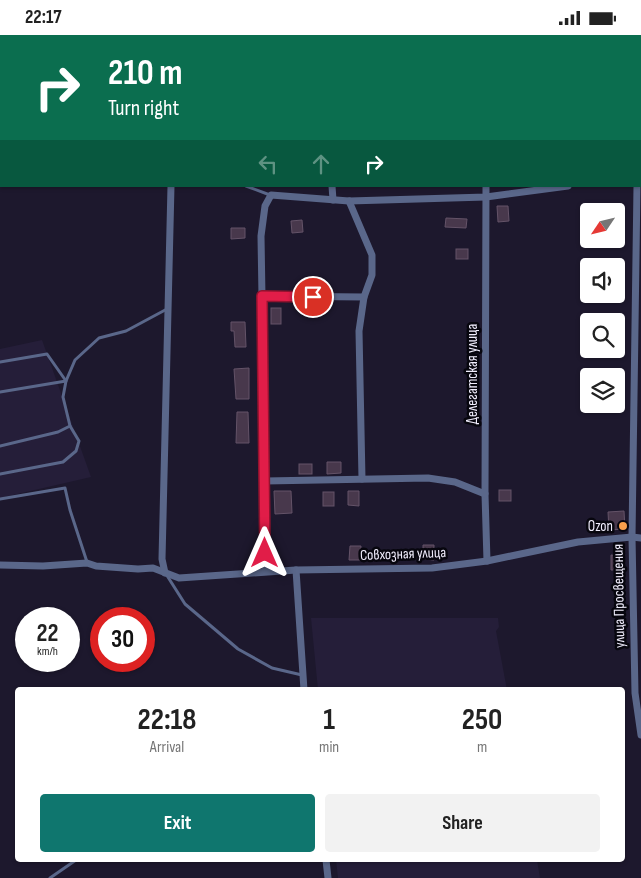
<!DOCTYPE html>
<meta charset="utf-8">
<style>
body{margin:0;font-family:"Sofia Sans Condensed",sans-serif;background:#f2f2f2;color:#222;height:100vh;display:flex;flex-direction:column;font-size:19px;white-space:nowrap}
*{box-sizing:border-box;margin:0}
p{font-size:16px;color:#767676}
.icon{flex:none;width:28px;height:28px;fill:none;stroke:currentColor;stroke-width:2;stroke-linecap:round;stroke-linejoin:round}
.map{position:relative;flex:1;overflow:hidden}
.drawer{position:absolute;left:15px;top:652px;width:610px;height:175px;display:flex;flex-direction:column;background:#fff;border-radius:5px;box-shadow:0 1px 4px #0004}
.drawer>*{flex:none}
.guide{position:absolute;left:0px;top:0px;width:641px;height:152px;box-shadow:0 1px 4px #0004;background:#0b6e4f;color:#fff;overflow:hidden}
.needle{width:32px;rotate:235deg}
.fabs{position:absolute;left:580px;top:168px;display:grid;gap:10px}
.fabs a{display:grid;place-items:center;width:45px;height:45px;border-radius:5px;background:#fff;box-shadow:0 1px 4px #0004;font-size:25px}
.speed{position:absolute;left:15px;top:572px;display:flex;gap:10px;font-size:25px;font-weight:700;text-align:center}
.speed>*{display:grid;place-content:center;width:65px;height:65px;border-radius:50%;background:#fff;box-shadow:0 1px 4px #0004;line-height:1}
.speed small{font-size:12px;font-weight:400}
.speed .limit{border:8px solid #d22;background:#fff;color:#111}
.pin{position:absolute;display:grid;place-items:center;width:42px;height:42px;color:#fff;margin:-21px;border:2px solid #fff;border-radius:50%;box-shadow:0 1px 5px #0007}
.me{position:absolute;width:55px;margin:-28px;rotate:0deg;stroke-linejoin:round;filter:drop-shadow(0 0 4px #0008)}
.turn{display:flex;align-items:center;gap:18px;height:105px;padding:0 25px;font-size:22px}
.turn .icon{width:65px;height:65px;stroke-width:2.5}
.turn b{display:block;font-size:35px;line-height:42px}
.lanes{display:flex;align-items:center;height:48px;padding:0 25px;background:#0003;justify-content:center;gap:25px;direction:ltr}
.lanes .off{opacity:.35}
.eta{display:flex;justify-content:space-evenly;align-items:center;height:85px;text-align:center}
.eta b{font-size:30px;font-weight:700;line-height:35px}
.cta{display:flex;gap:10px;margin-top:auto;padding:10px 25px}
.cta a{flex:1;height:58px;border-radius:5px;background:#0f766e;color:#fff;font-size:20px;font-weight:700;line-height:58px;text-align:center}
.cta a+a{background:#f2f2f2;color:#222}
.status{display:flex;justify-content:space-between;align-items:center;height:35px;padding:0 25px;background:#fff;direction:ltr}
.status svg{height:14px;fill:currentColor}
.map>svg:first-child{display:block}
.built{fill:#251e39}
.building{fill:#48384c;stroke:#645368}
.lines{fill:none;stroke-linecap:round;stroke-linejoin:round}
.lane{stroke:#5a678a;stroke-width:3}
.street{stroke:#5a678a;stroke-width:7}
.route-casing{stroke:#92132f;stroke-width:12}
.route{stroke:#e11d48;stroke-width:9}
.poi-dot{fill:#f9a04c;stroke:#07060e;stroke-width:2}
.labels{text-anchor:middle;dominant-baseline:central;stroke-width:5;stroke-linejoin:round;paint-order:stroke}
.street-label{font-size:15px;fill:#f1eefd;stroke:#07060e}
.poi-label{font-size:15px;fill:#f1eefd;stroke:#07060e;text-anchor:end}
</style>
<div class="status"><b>22:17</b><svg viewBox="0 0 49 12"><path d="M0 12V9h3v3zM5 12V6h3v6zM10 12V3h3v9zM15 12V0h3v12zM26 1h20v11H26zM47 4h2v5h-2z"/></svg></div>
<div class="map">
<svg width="641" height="843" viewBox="0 0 641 843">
<rect width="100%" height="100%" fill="#1d182d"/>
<g class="built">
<path d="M 42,305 L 91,442 L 0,463 L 0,314 Z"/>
<path d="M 311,583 L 498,583 L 499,592 L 496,596 L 507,655 L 318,655 Z"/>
<path d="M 336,825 L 537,825 L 540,843 L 338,843 Z"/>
</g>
<g class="building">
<path d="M 497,171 L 508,171 L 509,186 L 498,187 Z"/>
<path d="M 446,183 L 467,184 L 466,193 L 445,192 Z"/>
<path d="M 302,185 L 303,197 L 292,198 L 291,186 Z"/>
<path d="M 231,193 L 245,193 L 245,203 L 231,204 Z"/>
<rect x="456" y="214" width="12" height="10"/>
<rect x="271" y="273" width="10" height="16"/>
<path d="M 231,287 L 245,287 L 246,312 L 235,312 L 234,296 L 231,296 Z"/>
<path d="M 249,333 L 249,364 L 236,364 L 234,334 Z"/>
<path d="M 237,377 L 248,377 L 249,408 L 236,408 Z"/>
<path d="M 327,427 L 341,427 L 341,438 L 327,439 Z"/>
<rect x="299" y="429" width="13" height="10"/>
<rect x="499" y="455" width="12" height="11"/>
<path d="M 274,456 L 291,456 L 292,478 L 275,479 Z"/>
<path d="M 348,456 L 359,456 L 359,471 L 348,470 Z"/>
<rect x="323" y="457" width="11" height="14"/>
<path d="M 624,476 L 625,494 L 609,495 L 608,477 Z"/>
<path d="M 423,510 L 434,510 L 434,525 L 423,524 Z"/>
<path d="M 350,511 L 361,511 L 360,525 L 349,525 Z"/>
<path d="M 611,520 L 624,521 L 624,535 L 611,535 Z"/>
</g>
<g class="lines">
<g class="lane">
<path d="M 246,151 L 270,160"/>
<path d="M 0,327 L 47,319 L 66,346 L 0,357"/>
<path d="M 0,411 L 58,397 L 70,391"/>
<path d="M 0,439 L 63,427 L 76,416 L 79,406 L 70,391 L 63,362 L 66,346 L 75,325 L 99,303 L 126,296 L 167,274"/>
<path d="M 0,464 L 65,453 L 70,475 L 87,527"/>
<path d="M 166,539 L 185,569 L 238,614 L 272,633 L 302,640"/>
<path d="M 50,843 L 76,825"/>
</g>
<g class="street">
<path d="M 168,0 L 168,1"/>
<path d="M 325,0 L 325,1"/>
<path d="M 484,0 L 484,1"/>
<path d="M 638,1 L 638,0"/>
<path d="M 640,144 L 641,144"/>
<path d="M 332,151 L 333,165"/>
<path d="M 486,151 L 485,459 L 487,526"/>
<path d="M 637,151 L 632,502 L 635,658 L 641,700"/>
<path d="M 349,166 L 372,220 L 372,240 L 364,262 L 359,296 L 362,444"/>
<path d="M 262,261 L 364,262"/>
<path d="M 265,446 L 428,443 L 455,447 L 485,459"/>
<path d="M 0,530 L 43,531 L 87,528 L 96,531 L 138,534 L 153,533 L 179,543 L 296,535 L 432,533 L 487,526 L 578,507 L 632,502 L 641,503"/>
<path d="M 296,535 L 304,655"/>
<path d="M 265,536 L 265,446 L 261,201 L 265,171 L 271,160 L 349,166 L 486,162 L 568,151"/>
<path d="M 165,538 L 162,524 L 171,151"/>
<path d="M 326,825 L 328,843"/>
</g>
</g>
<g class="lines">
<defs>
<path id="route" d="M 265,518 L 262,261 L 313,262"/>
</defs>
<use href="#route" class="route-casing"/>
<use href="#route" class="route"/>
</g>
<circle class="poi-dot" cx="623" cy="491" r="5"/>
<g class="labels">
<g class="street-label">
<text transform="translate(472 339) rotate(-90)">Делегатская улица</text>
<text transform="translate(403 519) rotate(-2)">Совхозная улица</text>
<text transform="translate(619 561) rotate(-91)">улица Просвещения</text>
</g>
<g class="poi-label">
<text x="613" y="491">Ozon</text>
</g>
</g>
</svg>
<div class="fabs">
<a><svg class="needle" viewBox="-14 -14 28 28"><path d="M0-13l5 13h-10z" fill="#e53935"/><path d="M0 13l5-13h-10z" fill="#767676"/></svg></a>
<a><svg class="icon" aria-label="sound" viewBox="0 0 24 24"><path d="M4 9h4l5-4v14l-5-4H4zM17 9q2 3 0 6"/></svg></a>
<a><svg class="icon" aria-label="search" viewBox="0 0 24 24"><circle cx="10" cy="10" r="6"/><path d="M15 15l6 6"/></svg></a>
<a><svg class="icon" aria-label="layers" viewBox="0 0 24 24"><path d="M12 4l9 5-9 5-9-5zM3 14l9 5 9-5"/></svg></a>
</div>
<div class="speed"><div>22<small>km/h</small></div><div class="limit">30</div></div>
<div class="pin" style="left:313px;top:262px;background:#d93025"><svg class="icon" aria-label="arrive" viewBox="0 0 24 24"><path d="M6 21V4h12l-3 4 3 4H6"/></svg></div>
<svg class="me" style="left:265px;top:518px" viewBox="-20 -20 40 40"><path d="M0-17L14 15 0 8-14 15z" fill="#e11d48" stroke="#fff" stroke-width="4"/></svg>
<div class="guide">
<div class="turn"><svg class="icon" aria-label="right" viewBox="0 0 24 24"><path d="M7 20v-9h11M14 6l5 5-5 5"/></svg><div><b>210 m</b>Turn right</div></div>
<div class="lanes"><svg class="icon off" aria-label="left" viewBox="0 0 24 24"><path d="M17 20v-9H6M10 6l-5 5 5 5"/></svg><svg class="icon off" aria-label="ahead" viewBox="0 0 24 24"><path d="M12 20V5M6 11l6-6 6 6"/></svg><svg class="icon" aria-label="right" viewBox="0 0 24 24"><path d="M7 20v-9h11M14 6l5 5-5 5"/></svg></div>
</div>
<section class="drawer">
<div class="eta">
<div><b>22:18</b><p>Arrival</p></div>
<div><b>1</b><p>min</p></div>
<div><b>250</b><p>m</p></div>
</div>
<div class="cta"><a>Exit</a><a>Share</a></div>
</section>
</div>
